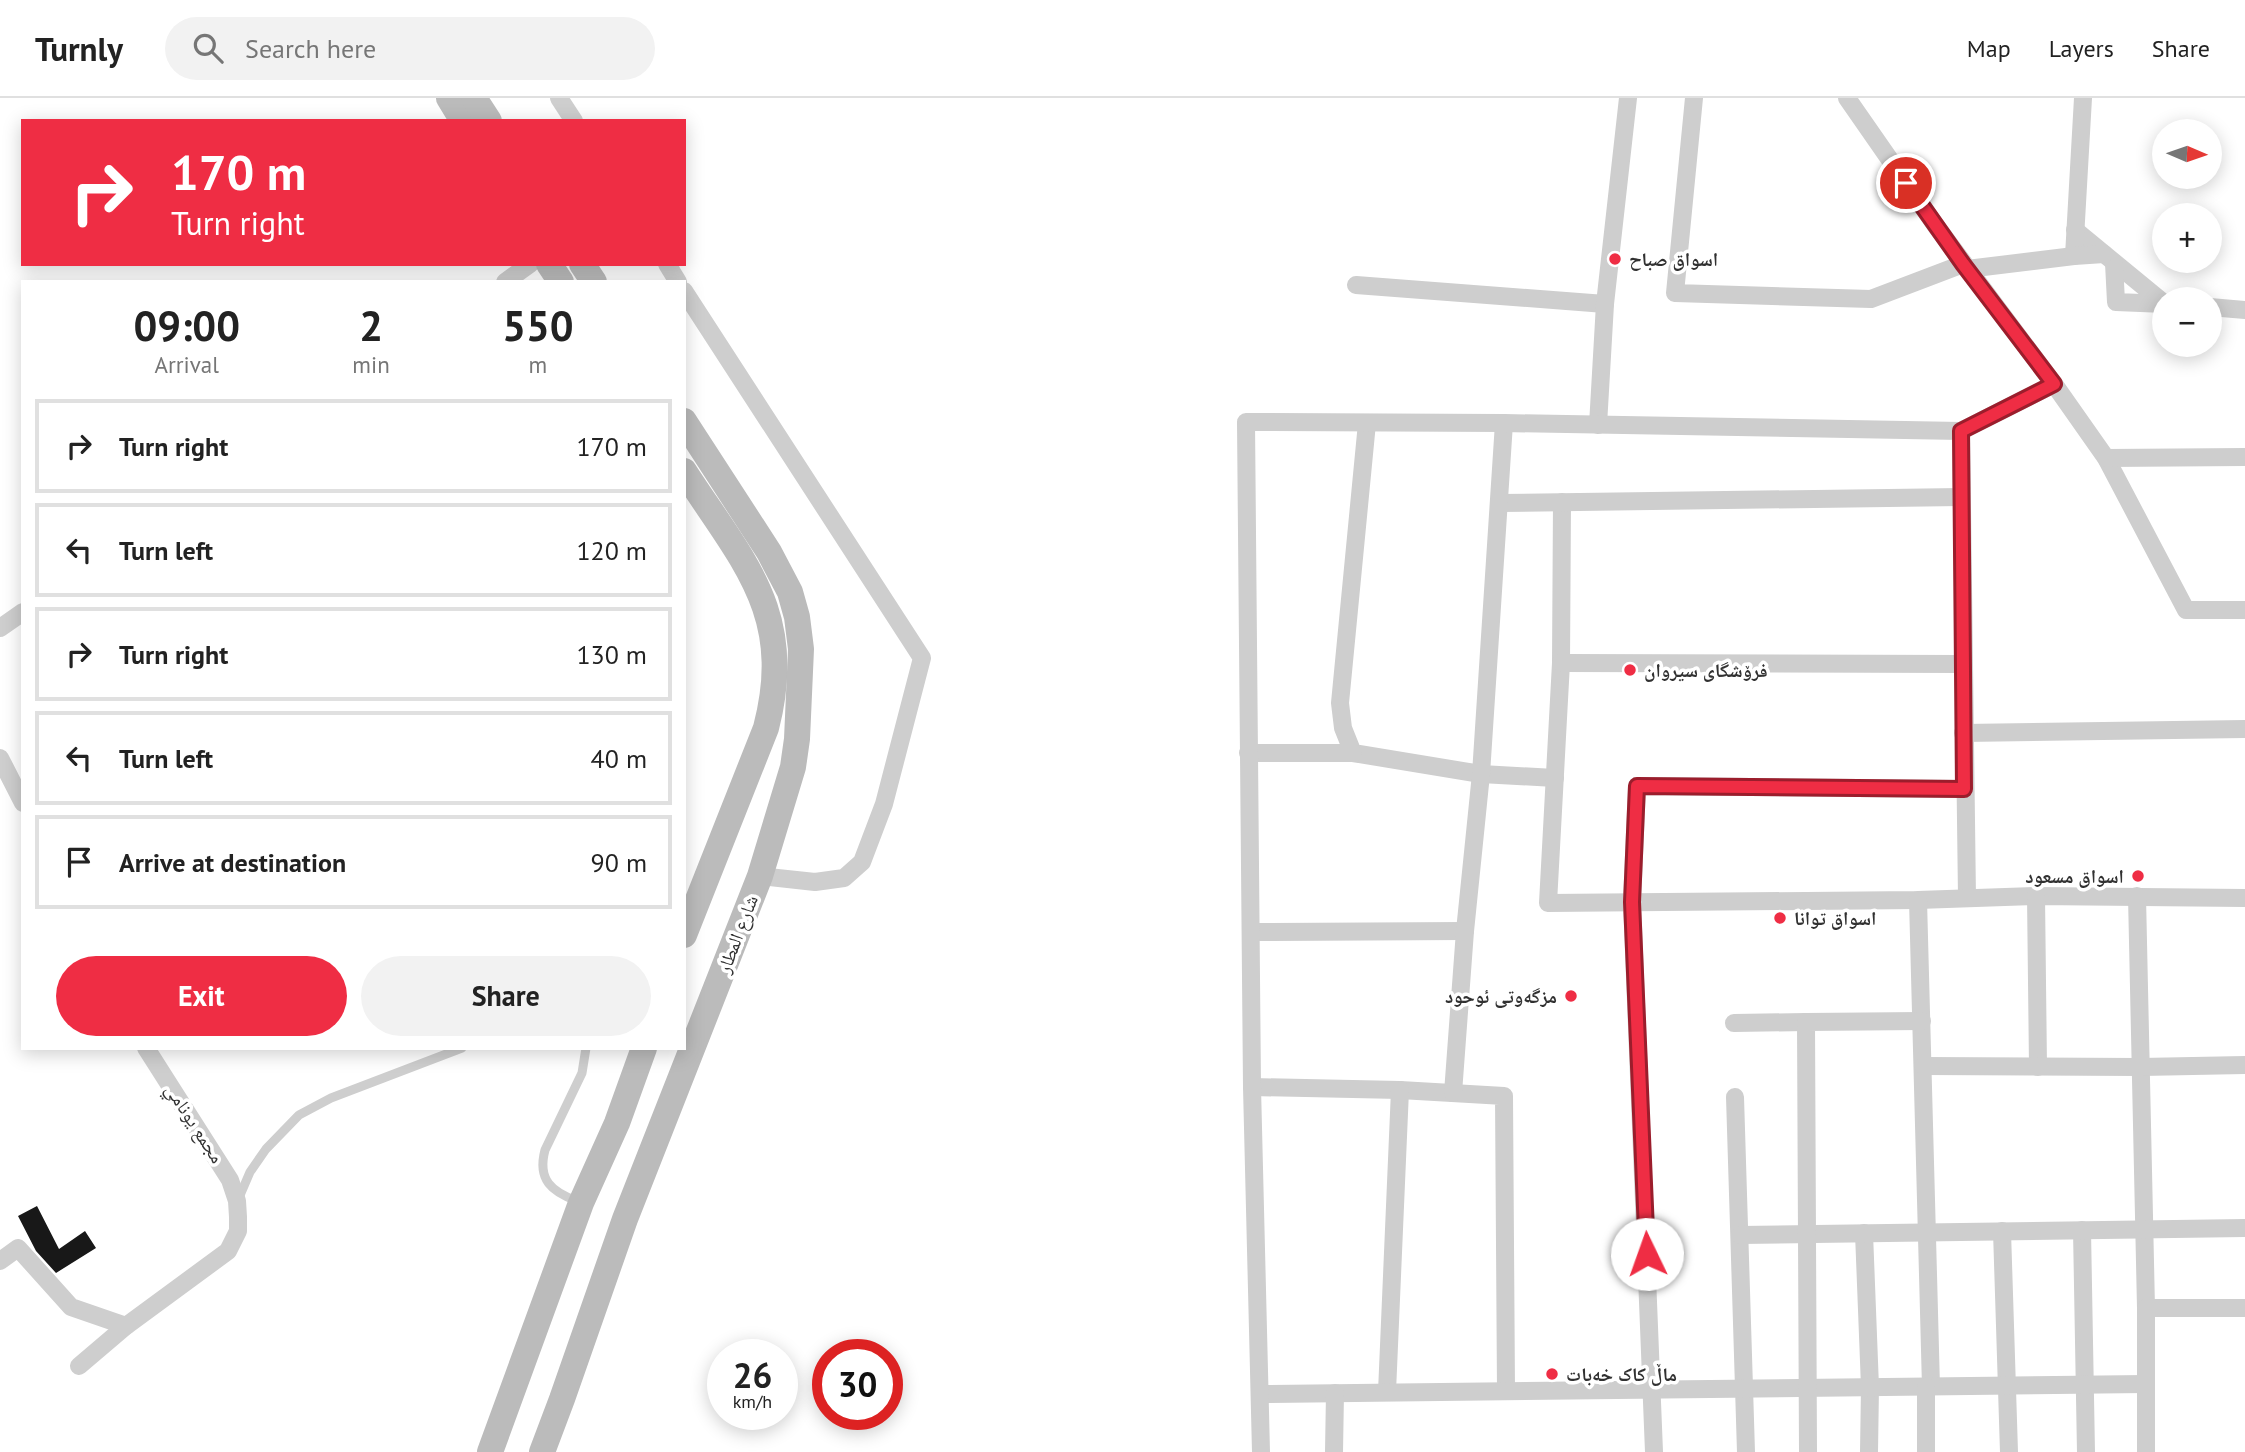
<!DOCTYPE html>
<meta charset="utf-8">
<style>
body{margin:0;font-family:"PT Sans","Noto Naskh Arabic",sans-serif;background:#f2f2f2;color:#222;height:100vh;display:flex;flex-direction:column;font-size:26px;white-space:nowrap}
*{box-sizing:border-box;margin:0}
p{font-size:23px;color:#767676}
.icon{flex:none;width:38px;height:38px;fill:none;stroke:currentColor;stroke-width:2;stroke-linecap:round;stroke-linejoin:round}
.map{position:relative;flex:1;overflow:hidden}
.sheet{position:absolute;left:21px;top:182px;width:665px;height:770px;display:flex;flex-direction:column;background:#fff;border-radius:0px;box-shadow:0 4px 18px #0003}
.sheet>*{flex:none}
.top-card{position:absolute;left:21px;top:21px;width:665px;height:147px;border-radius:0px;box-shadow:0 4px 18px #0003;background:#ef2d44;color:#fff;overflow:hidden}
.needle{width:46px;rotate:92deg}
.controls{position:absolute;left:2152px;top:21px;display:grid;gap:14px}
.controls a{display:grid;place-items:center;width:70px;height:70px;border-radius:50%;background:#fff;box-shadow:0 4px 18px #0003;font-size:35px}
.speed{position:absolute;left:707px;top:1241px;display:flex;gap:14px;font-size:35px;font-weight:700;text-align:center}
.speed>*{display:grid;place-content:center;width:91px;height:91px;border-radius:50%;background:#fff;box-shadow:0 4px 18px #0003;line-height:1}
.speed small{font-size:18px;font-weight:400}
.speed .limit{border:10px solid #d22;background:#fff;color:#111}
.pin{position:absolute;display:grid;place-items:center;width:60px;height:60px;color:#fff;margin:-30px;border:4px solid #fff;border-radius:50%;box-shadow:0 2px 7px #0007}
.me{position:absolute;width:77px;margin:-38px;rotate:357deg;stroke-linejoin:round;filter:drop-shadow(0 0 5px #0008)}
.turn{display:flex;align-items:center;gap:24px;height:147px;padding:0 35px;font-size:32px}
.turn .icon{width:91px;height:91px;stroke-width:2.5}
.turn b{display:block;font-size:49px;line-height:60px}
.eta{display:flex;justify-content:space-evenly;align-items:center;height:119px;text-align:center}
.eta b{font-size:42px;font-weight:600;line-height:49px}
.action{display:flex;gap:14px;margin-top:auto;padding:14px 35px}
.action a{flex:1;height:80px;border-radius:42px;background:#ef2d44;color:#fff;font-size:28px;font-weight:600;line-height:80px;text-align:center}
.action a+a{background:#f2f2f2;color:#222}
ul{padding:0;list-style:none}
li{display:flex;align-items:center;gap:21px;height:94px;margin:0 14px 10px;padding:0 21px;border:4px solid #e0e0e0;border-radius:0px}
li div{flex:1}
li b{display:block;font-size:26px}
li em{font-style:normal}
header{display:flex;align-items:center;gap:42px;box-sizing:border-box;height:98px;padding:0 35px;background:#fff;border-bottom:2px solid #e0e0e0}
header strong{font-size:33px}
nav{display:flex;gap:38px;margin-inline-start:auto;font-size:24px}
.search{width:490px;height:63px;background:#f2f2f2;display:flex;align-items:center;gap:18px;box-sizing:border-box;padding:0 24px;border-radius:38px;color:#767676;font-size:26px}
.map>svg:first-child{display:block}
.building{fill:#181818}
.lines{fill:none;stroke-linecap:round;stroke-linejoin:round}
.service{stroke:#cecece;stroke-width:9}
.minor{stroke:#cecece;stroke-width:18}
.secondary{stroke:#bbb;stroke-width:26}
.route-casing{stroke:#9b1d2c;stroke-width:18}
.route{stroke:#ef2d44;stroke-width:12}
.poi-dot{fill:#ef2d44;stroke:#fff;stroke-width:2.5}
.labels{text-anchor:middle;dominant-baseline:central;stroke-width:7;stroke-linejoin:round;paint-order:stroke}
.poi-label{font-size:19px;font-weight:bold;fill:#313131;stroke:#fff;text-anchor:start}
.street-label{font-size:19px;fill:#313131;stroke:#fff}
</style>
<header>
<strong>Turnly</strong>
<div class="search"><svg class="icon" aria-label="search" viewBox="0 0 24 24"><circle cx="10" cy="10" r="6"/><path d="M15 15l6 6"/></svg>Search here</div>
<nav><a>Map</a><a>Layers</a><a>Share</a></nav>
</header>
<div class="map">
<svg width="2245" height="1354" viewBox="0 0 2245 1354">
<rect width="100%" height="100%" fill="#fff"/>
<path class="building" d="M 37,1108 L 59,1151 L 85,1133 L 96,1150 L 56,1175 L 36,1153 L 18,1118 Z"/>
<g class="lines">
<g class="service">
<path d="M 238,1102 L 250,1074 L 266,1051 L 299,1017 L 331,1000 L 462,950"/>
<path d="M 577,1103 C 552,1094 537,1082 545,1052 L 582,975 L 586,950"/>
</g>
<g class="minor">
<path d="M 559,0 L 574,23"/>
<path d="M 1694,0 L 1675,195 L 1871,201 L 1963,166"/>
<path d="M 1847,0 L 1936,128 L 2054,286 L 2106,360 L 2186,512 L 2245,512"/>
<path d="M 2075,132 L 2165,206"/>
<path d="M 2074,158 L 2083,0"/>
<path d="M 2114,165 L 2116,204 L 2165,206"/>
<path d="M 667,166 L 678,184"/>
<path d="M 1967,171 L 2074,158 L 2104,156"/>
<path d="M 505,184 L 530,166"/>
<path d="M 1356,187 L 1605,206"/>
<path d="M 684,193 L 922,560 L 884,706 L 862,764 L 844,780 L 815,784 L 760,778"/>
<path d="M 2210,209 L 2245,212"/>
<path d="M 1367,325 L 1340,605 L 1343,630 L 1353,655 L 1481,676 L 1555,680"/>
<path d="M 1598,327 L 1605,206 L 1628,0"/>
<path d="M 1961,333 L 1967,800"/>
<path d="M 2106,360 L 2245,359"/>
<path d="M 1562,404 L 1561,565 L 1548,805 L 1918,802 L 2036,798 L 2245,800"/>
<path d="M 1499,405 L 1961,399"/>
<path d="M 0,530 L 23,514"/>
<path d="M 1561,565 L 1962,566"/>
<path d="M 1963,635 L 2245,631"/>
<path d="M 1248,655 L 1353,655"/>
<path d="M 0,660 L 23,705"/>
<path d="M 2036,798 L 2038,969"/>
<path d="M 2137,798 L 2146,1210"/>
<path d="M 1918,802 L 1931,1289"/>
<path d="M 1251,834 L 1465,833"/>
<path d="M 1734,925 L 1806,924"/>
<path d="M 1923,968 L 2141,969 L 2245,967"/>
<path d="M 1252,989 L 1400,992 L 1504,998 L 1506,1293"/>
<path d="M 1453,995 L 1465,833 L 1481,676 L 1504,325"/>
<path d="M 1735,999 L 1746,1354"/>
<path d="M 2082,1132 L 2086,1354"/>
<path d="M 2002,1133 L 2009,1354"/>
<path d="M 1864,1135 L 1870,1289 L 1869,1354"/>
<path d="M 1740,1137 L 2245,1130"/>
<path d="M 0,1163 L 18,1150 L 71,1209 L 126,1228"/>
<path d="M 79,1268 L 126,1228 L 228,1153 L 238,1133 L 238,1119 L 237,1103 L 230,1082 L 146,950"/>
<path d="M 1387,1294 L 1400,992"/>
<path d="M 1261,1296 L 2146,1286"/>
<path d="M 1261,1354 L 1252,989 L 1246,324 L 1504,325 L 1961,333 L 2054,286"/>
<path d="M 1334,1354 L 1335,1295"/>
<path d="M 1654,1354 L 1632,804 L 1637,688 L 1964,691"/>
<path d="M 1808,1354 L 1806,924 L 1922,923"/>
<path d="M 1926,1354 L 1926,1289"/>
<path d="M 2146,1354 L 2146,1210 L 2245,1210"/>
</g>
<g class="secondary">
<path d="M 449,0 L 463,23"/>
<path d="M 474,0 L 489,23"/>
<path d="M 549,166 L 561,184"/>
<path d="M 582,166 L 594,184"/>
<path d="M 684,373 C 743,464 796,515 766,630 L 684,837"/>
<path d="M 490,1354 L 581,1105 L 617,1025 L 644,950"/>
<path d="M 542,1354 L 562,1301 L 625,1121 L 760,778 L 793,669 L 797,641 L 801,551 L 797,519 L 790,494 L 769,454 L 684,323"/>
</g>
</g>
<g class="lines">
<defs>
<path id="route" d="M 1647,1156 L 1632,804 L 1637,688 L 1964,691 L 1961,333 L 2054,286 L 1963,166 L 1906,85"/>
</defs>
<use href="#route" class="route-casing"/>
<use href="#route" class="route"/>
</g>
<g class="poi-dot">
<circle cx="1615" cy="161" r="7"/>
<circle cx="1630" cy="572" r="7"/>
<circle cx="2138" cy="778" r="7"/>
<circle cx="1780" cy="820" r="7"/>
<circle cx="1571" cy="898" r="7"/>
<circle cx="1552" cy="1276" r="7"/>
</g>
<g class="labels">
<g class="poi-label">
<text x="1629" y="161">اسواق صباح</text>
<text x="1644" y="572">فرۆشگای سیروان</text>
<text x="2124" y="778" text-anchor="end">اسواق مسعود</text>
<text x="1794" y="820">اسواق توانا</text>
<text x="1557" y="898" text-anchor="end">مزگەوتی ئوحود</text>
<text x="1566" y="1276">ماڵ کاک خەبات</text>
</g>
<g class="street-label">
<text transform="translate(737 836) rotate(-69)">شارع المطار</text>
<text transform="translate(195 1025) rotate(57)">مجمع يونامي</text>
</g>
</g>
</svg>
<div class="controls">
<a><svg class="needle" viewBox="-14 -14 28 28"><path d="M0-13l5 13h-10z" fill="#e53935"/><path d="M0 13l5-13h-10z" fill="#767676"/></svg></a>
<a>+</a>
<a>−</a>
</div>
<div class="speed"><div>26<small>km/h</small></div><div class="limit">30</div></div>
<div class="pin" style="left:1906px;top:85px;background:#d93025"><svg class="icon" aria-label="arrive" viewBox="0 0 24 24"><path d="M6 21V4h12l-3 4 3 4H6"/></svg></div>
<svg class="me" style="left:1647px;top:1156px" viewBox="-20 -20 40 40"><circle r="19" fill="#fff"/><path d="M0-13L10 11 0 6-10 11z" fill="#ef2d44"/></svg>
<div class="top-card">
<div class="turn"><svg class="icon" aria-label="right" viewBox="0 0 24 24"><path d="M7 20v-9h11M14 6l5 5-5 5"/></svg><div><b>170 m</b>Turn right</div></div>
</div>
<section class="sheet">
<div class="eta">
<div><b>09:00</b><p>Arrival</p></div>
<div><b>2</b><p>min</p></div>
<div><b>550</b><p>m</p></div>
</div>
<ul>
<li><svg class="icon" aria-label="right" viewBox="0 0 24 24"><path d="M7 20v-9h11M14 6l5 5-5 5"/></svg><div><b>Turn right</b></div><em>170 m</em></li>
<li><svg class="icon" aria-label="left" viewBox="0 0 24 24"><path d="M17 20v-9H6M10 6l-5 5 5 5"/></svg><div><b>Turn left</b></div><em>120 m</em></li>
<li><svg class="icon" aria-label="right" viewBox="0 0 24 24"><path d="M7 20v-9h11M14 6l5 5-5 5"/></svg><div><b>Turn right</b></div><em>130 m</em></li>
<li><svg class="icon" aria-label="left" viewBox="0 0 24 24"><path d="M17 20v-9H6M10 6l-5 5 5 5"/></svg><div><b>Turn left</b></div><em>40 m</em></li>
<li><svg class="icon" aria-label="arrive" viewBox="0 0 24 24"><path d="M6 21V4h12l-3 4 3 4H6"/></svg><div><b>Arrive at destination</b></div><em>90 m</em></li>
</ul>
<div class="action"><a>Exit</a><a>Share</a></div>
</section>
</div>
